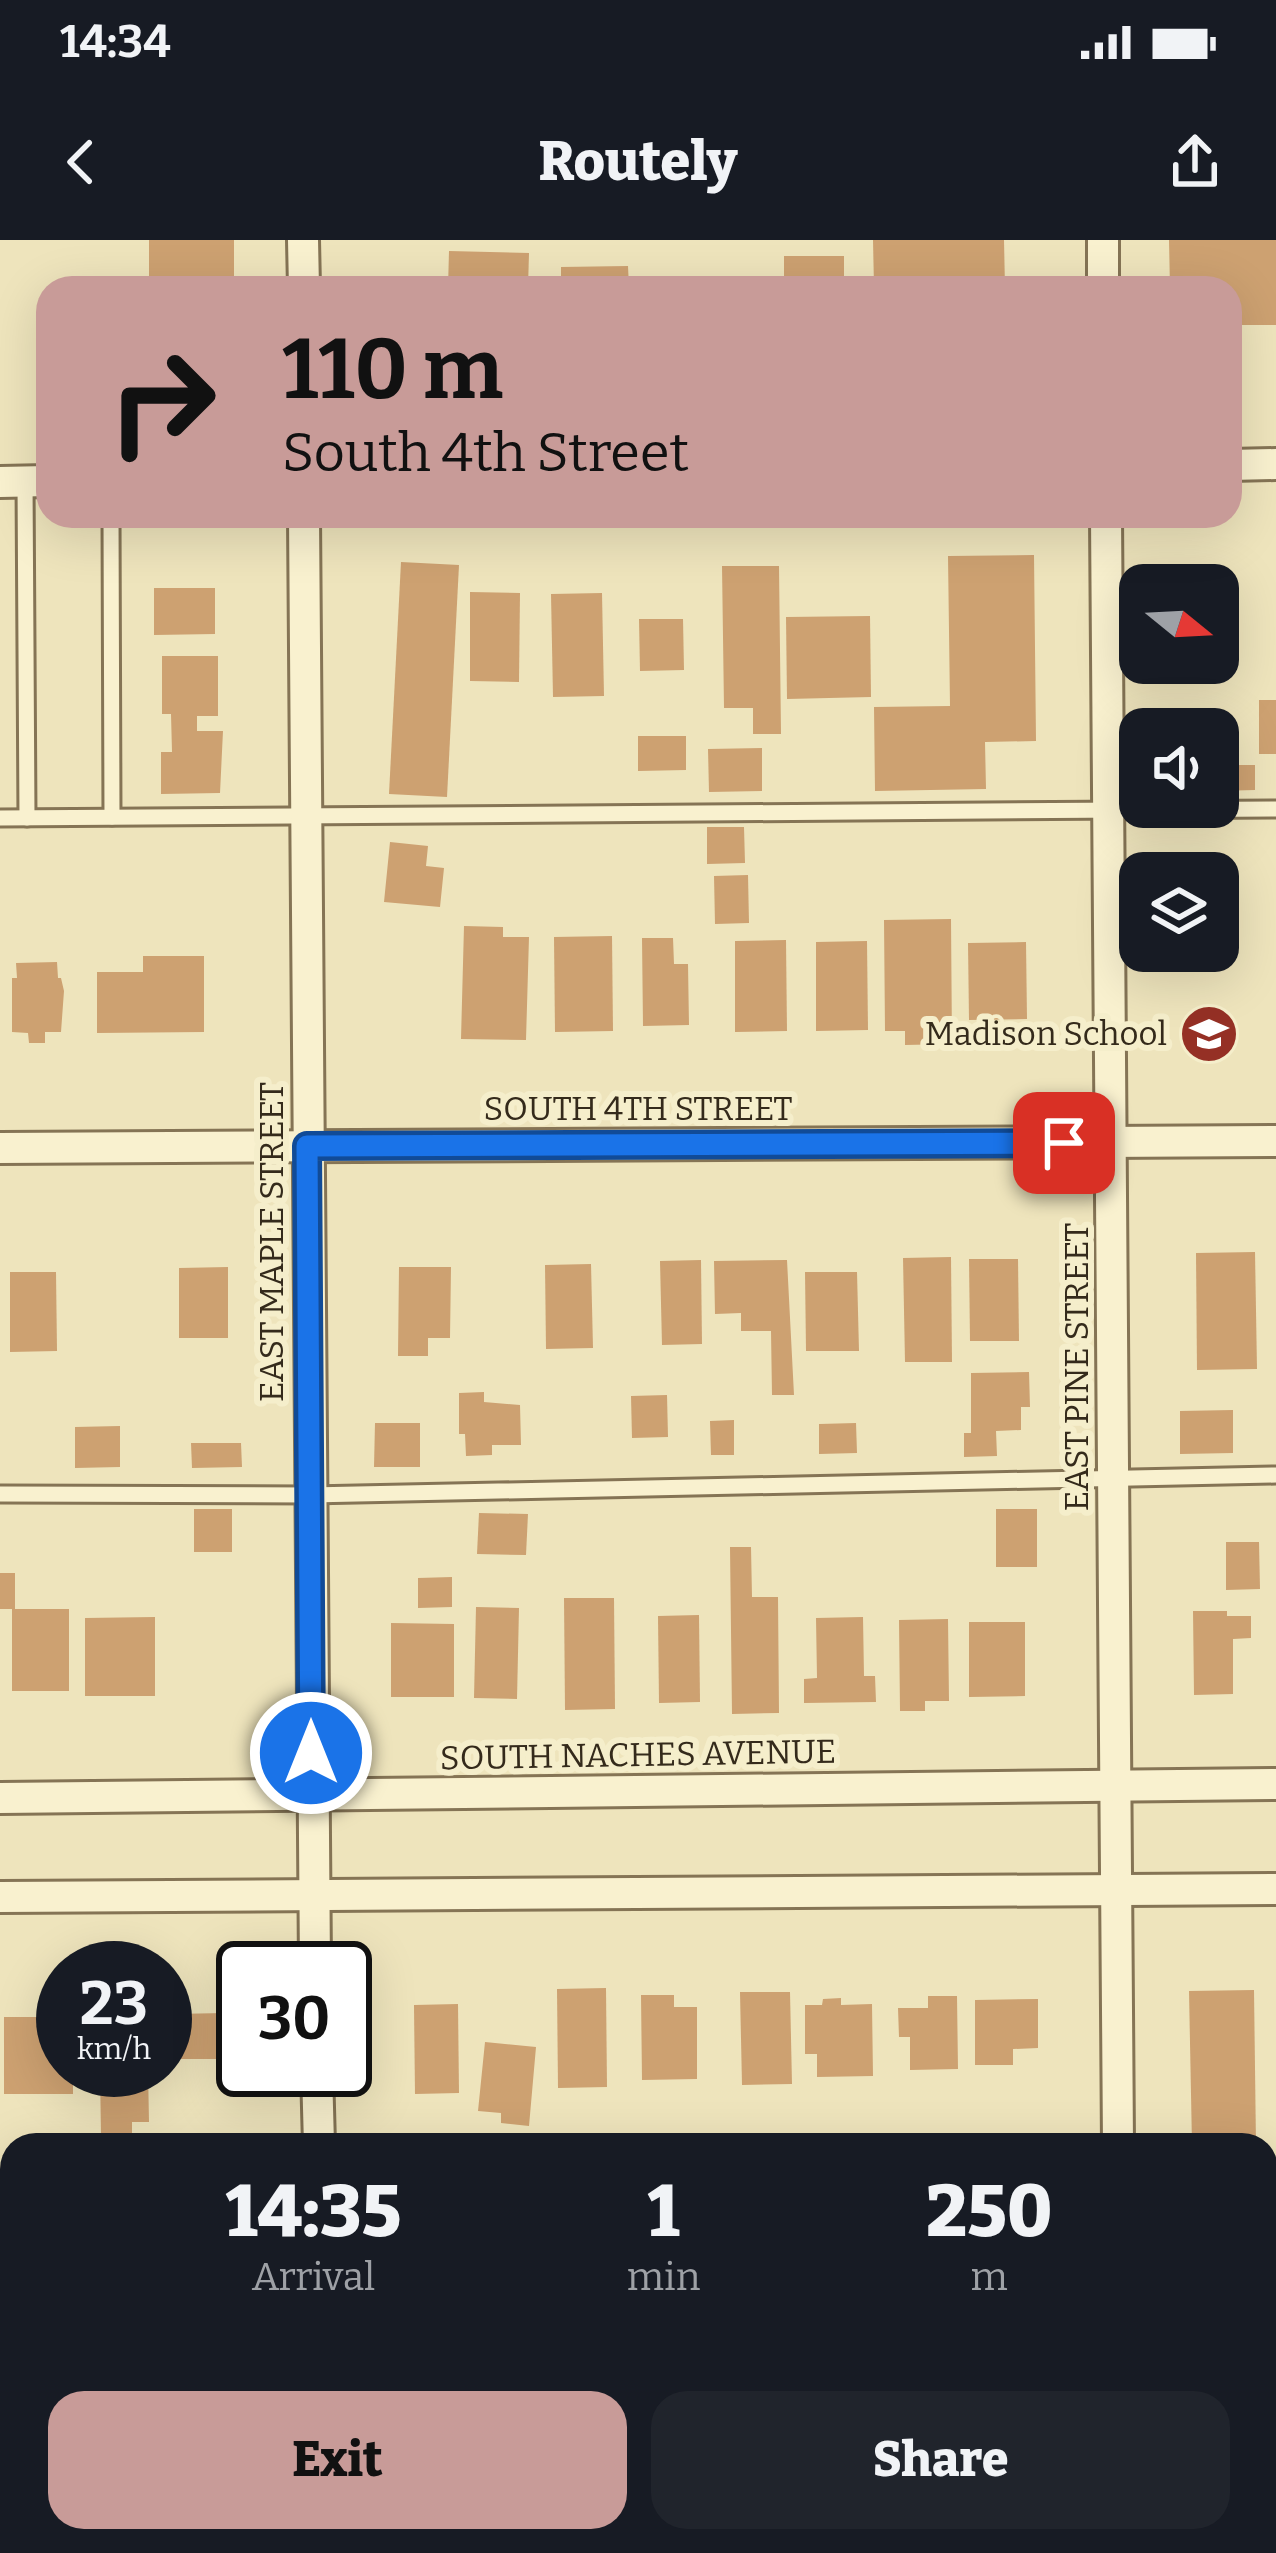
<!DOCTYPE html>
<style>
body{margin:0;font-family:Bitter,serif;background:#20242c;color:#f1f3f6;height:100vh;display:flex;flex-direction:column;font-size:45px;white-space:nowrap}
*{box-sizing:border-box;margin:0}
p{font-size:39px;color:#9ea1a6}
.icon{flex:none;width:66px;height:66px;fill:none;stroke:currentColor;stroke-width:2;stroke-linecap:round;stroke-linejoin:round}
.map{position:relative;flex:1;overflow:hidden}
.sheet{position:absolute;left:0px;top:1893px;width:1278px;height:420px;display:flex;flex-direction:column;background:#171b24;border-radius:36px 36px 0 0;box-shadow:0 12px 48px #0002}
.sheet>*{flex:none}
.hud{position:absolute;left:36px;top:36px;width:1206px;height:252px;border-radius:36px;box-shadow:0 12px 48px #0002;background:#c89b98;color:#111;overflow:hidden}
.needle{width:78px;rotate:108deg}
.tools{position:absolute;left:1119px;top:324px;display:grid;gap:24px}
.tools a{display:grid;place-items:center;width:120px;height:120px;border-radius:24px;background:#171b24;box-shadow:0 12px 48px #0002;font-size:60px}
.speed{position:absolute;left:36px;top:1701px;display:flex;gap:24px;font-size:60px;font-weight:700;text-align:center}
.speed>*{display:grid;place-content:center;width:156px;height:156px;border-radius:50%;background:#171b24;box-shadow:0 12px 48px #0002;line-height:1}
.speed small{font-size:30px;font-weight:400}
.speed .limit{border:6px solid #111;border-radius:18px;background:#fff;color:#111}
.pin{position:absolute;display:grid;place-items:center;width:102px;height:102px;color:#fff;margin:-51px;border-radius:24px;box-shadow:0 6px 18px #0006}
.me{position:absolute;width:132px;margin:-66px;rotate:0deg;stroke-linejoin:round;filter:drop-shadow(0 0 9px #0008)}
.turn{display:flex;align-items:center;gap:42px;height:252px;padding:0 48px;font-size:54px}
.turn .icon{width:156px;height:156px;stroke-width:2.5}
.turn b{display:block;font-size:84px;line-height:102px}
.eta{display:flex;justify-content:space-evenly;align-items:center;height:204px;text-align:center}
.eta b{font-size:72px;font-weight:800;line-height:84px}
.primary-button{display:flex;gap:24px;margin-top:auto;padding:24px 48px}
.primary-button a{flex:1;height:138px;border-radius:36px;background:#c89b98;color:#111;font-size:48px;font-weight:800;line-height:138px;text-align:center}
.primary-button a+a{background:#20242c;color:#f1f3f6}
.status{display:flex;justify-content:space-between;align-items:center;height:84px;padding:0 60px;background:#171b24;direction:ltr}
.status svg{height:33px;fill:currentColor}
header{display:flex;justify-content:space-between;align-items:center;height:156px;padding:0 48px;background:#171b24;font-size:54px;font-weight:800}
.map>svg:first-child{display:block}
.building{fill:#cda171}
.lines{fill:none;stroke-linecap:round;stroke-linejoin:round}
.lane-casing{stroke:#857455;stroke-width:21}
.street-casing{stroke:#857455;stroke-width:36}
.secondary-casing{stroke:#675539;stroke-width:48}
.lane{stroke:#f9f1cf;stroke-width:15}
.street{stroke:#f9f1cf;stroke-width:30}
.secondary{stroke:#f9f1cf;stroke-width:42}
.route-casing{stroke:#114b97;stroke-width:30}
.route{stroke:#1a73e8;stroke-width:21}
.labels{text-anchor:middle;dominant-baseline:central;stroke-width:12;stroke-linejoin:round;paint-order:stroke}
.poi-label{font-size:33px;fill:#342a1b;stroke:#f5eecb;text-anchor:end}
.street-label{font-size:33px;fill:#342a1b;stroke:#f5eecb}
</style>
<div class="status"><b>14:34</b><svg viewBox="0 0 49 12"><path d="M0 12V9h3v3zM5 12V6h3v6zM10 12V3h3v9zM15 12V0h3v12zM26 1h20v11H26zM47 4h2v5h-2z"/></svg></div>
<header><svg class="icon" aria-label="back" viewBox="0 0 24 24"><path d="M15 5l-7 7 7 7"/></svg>Routely<svg class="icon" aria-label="share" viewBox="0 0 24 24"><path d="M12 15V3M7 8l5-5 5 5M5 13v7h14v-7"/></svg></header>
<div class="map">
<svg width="1276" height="2313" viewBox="0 0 1276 2313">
<rect width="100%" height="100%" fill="#eee4bc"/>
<g class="building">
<rect x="149" y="0" width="85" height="48"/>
<path d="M 873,0 L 1004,0 L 1005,48 L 874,47 Z"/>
<path d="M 1169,0 L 1276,0 L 1276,85 L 1230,85 L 1230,48 L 1170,48 Z"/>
<path d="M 449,11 L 529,13 L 528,48 L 448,48 Z"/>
<rect x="784" y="16" width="60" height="32"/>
<path d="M 628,26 L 629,48 L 561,48 L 561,27 Z"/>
<path d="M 1034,315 L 1036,501 L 985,502 L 986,549 L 875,551 L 874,467 L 950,466 L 948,316 Z"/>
<path d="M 401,322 L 459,325 L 447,557 L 389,554 Z"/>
<path d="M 1205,325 L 1205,345 L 1168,345 L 1168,326 Z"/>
<path d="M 722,326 L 779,326 L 781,494 L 753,494 L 753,468 L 724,468 Z"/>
<path d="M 154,348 L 215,348 L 215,394 L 154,395 Z"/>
<path d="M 470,352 L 520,353 L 519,442 L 470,441 Z"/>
<path d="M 602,353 L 604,456 L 553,457 L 551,354 Z"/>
<path d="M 870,376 L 871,457 L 787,459 L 786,377 Z"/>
<path d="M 639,379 L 683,379 L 684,430 L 640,431 Z"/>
<path d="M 162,416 L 218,416 L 218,476 L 197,476 L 197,491 L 223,491 L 220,553 L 161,554 L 161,512 L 172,512 L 171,474 L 162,474 Z"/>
<rect x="1259" y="460" width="17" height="54"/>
<path d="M 638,496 L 686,496 L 686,530 L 638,531 Z"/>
<path d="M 762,508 L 762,551 L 709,552 L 708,509 Z"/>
<path d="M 1218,525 L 1255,525 L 1255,550 L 1218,551 Z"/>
<path d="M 707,587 L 744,587 L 745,623 L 707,624 Z"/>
<path d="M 390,602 L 428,606 L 426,626 L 444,628 L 440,667 L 384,662 Z"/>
<path d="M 748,635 L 749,683 L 715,684 L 714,636 Z"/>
<path d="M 951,679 L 952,804 L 905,805 L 905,791 L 885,791 L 884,680 Z"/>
<path d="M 464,686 L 503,687 L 503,697 L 529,697 L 526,800 L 461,799 Z"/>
<path d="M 612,696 L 613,791 L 555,792 L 554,697 Z"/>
<path d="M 642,698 L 673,698 L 674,724 L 688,724 L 689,785 L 643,786 Z"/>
<path d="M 786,700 L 787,791 L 735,792 L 735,701 Z"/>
<path d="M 867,701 L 868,790 L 816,791 L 816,702 Z"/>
<path d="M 1026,702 L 1027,779 L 969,780 L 968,703 Z"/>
<path d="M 143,716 L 204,716 L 204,792 L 97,793 L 97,732 L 143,732 Z"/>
<path d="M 57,722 L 58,738 L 61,738 L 64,751 L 61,792 L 45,792 L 45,803 L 29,803 L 28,793 L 12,792 L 12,738 L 17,738 L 16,723 Z"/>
<path d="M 1255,1012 L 1257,1129 L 1197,1130 L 1196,1013 Z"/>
<path d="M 951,1017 L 952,1122 L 905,1122 L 903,1018 Z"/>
<path d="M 969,1019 L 1018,1019 L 1019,1101 L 970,1101 Z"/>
<path d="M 701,1020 L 702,1104 L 662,1105 L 660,1021 Z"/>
<path d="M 787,1020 L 794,1155 L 772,1155 L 771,1091 L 741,1091 L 741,1073 L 715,1074 L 714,1021 Z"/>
<path d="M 591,1024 L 593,1108 L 546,1109 L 545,1025 Z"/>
<path d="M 228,1027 L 228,1098 L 179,1098 L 179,1028 Z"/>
<path d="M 399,1027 L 451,1027 L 450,1098 L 428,1098 L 428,1116 L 398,1116 Z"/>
<path d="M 10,1032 L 56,1032 L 57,1111 L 10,1112 Z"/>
<path d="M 805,1032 L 857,1032 L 859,1111 L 806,1111 Z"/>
<path d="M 1029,1132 L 1030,1167 L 1021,1167 L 1021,1190 L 996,1191 L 997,1216 L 964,1217 L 964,1193 L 971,1193 L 971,1133 Z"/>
<path d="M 484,1152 L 484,1162 L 520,1165 L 521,1205 L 492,1205 L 492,1215 L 466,1216 L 465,1194 L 459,1194 L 459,1153 Z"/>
<path d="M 667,1155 L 668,1197 L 632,1198 L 631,1156 Z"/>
<path d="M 1233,1170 L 1233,1213 L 1180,1214 L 1180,1171 Z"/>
<path d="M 734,1180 L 734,1215 L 711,1215 L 710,1181 Z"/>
<path d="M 375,1183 L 420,1183 L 420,1227 L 374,1227 Z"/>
<path d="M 856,1183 L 857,1213 L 819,1214 L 819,1184 Z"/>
<path d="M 120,1186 L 120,1227 L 75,1228 L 75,1187 Z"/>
<path d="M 191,1203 L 241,1203 L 242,1227 L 192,1228 Z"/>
<rect x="194" y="1269" width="38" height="43"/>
<rect x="996" y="1269" width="41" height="58"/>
<path d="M 479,1273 L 528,1274 L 526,1315 L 477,1314 Z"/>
<path d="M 1226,1302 L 1259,1302 L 1260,1349 L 1226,1350 Z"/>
<path d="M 730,1307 L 751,1307 L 752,1357 L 778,1357 L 779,1473 L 732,1474 Z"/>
<rect x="0" y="1333" width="15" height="36"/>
<path d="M 452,1337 L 452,1367 L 418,1368 L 418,1338 Z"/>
<path d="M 564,1358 L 614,1358 L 615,1469 L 565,1470 Z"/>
<path d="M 476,1367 L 519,1368 L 517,1459 L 474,1458 Z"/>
<rect x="12" y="1369" width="57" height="82"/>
<path d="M 1193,1371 L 1227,1371 L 1227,1376 L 1251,1376 L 1251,1398 L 1233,1399 L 1233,1454 L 1194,1455 Z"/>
<path d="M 699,1375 L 700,1462 L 659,1463 L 658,1376 Z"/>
<path d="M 155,1377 L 155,1456 L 85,1456 L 85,1378 Z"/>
<path d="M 863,1377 L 864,1436 L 875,1436 L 876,1462 L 804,1463 L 804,1439 L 817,1438 L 816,1378 Z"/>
<path d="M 948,1379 L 949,1461 L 925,1461 L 925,1471 L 900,1471 L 899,1380 Z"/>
<path d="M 969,1382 L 1025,1382 L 1025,1456 L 969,1457 Z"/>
<path d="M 391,1383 L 454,1384 L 454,1457 L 391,1457 Z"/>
<path d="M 606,1748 L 607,1847 L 558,1848 L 557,1749 Z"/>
<path d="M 1254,1750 L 1256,1905 L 1192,1905 L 1189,1751 Z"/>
<path d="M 740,1752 L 790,1752 L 792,1844 L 742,1845 Z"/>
<path d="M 641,1755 L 674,1755 L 674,1767 L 697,1767 L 697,1839 L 642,1840 Z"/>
<path d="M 928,1756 L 957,1756 L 958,1829 L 910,1830 L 910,1797 L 899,1797 L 898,1768 L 928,1768 Z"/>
<path d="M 841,1758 L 841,1765 L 872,1764 L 873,1836 L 817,1837 L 817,1814 L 805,1814 L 805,1765 L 822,1765 L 823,1759 Z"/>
<path d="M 1038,1759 L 1038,1808 L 1013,1809 L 1013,1825 L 975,1825 L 975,1760 Z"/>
<path d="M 458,1764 L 459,1853 L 415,1854 L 414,1765 Z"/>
<path d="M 225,1773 L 225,1819 L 173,1819 L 173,1774 Z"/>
<path d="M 4,1777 L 63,1777 L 63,1830 L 73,1830 L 73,1854 L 4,1854 Z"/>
<path d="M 485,1802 L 536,1807 L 529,1886 L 501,1883 L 501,1873 L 478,1871 Z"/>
<path d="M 100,1830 L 148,1830 L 149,1882 L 132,1882 L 132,1896 L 101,1896 Z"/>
<rect x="1269" y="2117" width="7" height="59"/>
</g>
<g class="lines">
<defs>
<g id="lane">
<path d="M 25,241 L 27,578"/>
<path d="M 111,276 L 112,577"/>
<path d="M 0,578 L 1276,569"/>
<path d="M 0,1254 L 310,1255 L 1276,1235"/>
<path d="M 1266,1968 L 1276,1968"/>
<path d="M 0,1976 L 12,1976"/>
</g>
<g id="street">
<path d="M 303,0 L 304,48"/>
<path d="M 1103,0 L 1103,48"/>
<path d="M 1230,225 L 1276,224"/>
<path d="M 0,242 L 48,241"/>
<path d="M 304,276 L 315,1728"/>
<path d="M 1106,276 L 1118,1905"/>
<path d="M 0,908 L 1276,901"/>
<path d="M 0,1558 L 1276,1544"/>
<path d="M 0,1657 L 1276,1649"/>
<path d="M 317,1830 L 319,1905"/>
<path d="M 326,2301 L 326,2313"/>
</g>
<g id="secondary">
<path d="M 1266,2301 L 1276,2301"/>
<path d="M 447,2313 L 1219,2301"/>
</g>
</defs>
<use href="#lane" class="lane-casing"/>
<use href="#street" class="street-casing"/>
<use href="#secondary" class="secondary-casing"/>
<use href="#lane" class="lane"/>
<use href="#street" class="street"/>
<use href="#secondary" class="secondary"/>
</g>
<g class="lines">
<defs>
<path id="route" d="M 311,1513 L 307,906 L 1064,903"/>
</defs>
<use href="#route" class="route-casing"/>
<use href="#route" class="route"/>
</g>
<defs>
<symbol id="school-disc" viewBox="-11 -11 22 22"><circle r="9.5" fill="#953025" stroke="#f5eecb"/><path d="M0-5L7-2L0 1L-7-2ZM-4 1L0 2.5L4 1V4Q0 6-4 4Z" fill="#fff"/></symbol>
</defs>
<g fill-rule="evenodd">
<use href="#school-disc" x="1176" y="761" width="66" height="66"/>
</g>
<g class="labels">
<g class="poi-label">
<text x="1167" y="794">Madison School</text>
</g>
<g class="street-label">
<text x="638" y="869">SOUTH 4TH STREET</text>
<text transform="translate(272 1002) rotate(-90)">EAST MAPLE STREET</text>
<text transform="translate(1077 1127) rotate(-90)">EAST PINE STREET</text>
<text transform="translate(638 1515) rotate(-1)">SOUTH NACHES AVENUE</text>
</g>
</g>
</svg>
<div class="tools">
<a><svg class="needle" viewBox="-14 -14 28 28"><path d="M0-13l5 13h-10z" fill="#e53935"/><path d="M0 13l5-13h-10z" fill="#9ea1a6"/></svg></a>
<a><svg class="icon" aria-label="sound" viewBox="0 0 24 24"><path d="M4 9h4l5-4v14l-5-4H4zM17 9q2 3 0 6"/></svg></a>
<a><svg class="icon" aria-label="layers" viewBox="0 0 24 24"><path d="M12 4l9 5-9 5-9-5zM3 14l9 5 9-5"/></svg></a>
</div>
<div class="speed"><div>23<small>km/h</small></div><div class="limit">30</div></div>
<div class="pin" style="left:1064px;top:903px;background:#d93025"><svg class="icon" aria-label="arrive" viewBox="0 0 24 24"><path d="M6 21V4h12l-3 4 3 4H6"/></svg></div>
<svg class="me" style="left:311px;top:1513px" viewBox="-20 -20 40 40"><circle r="17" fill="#1a73e8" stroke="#fff" stroke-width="3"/><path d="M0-11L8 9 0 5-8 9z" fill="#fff"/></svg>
<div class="hud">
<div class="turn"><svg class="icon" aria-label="right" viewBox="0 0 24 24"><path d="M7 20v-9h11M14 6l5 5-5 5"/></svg><div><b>110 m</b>South 4th Street</div></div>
</div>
<section class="sheet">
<div class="eta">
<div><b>14:35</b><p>Arrival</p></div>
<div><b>1</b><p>min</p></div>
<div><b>250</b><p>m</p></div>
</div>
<div class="primary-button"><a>Exit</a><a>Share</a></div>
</section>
</div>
